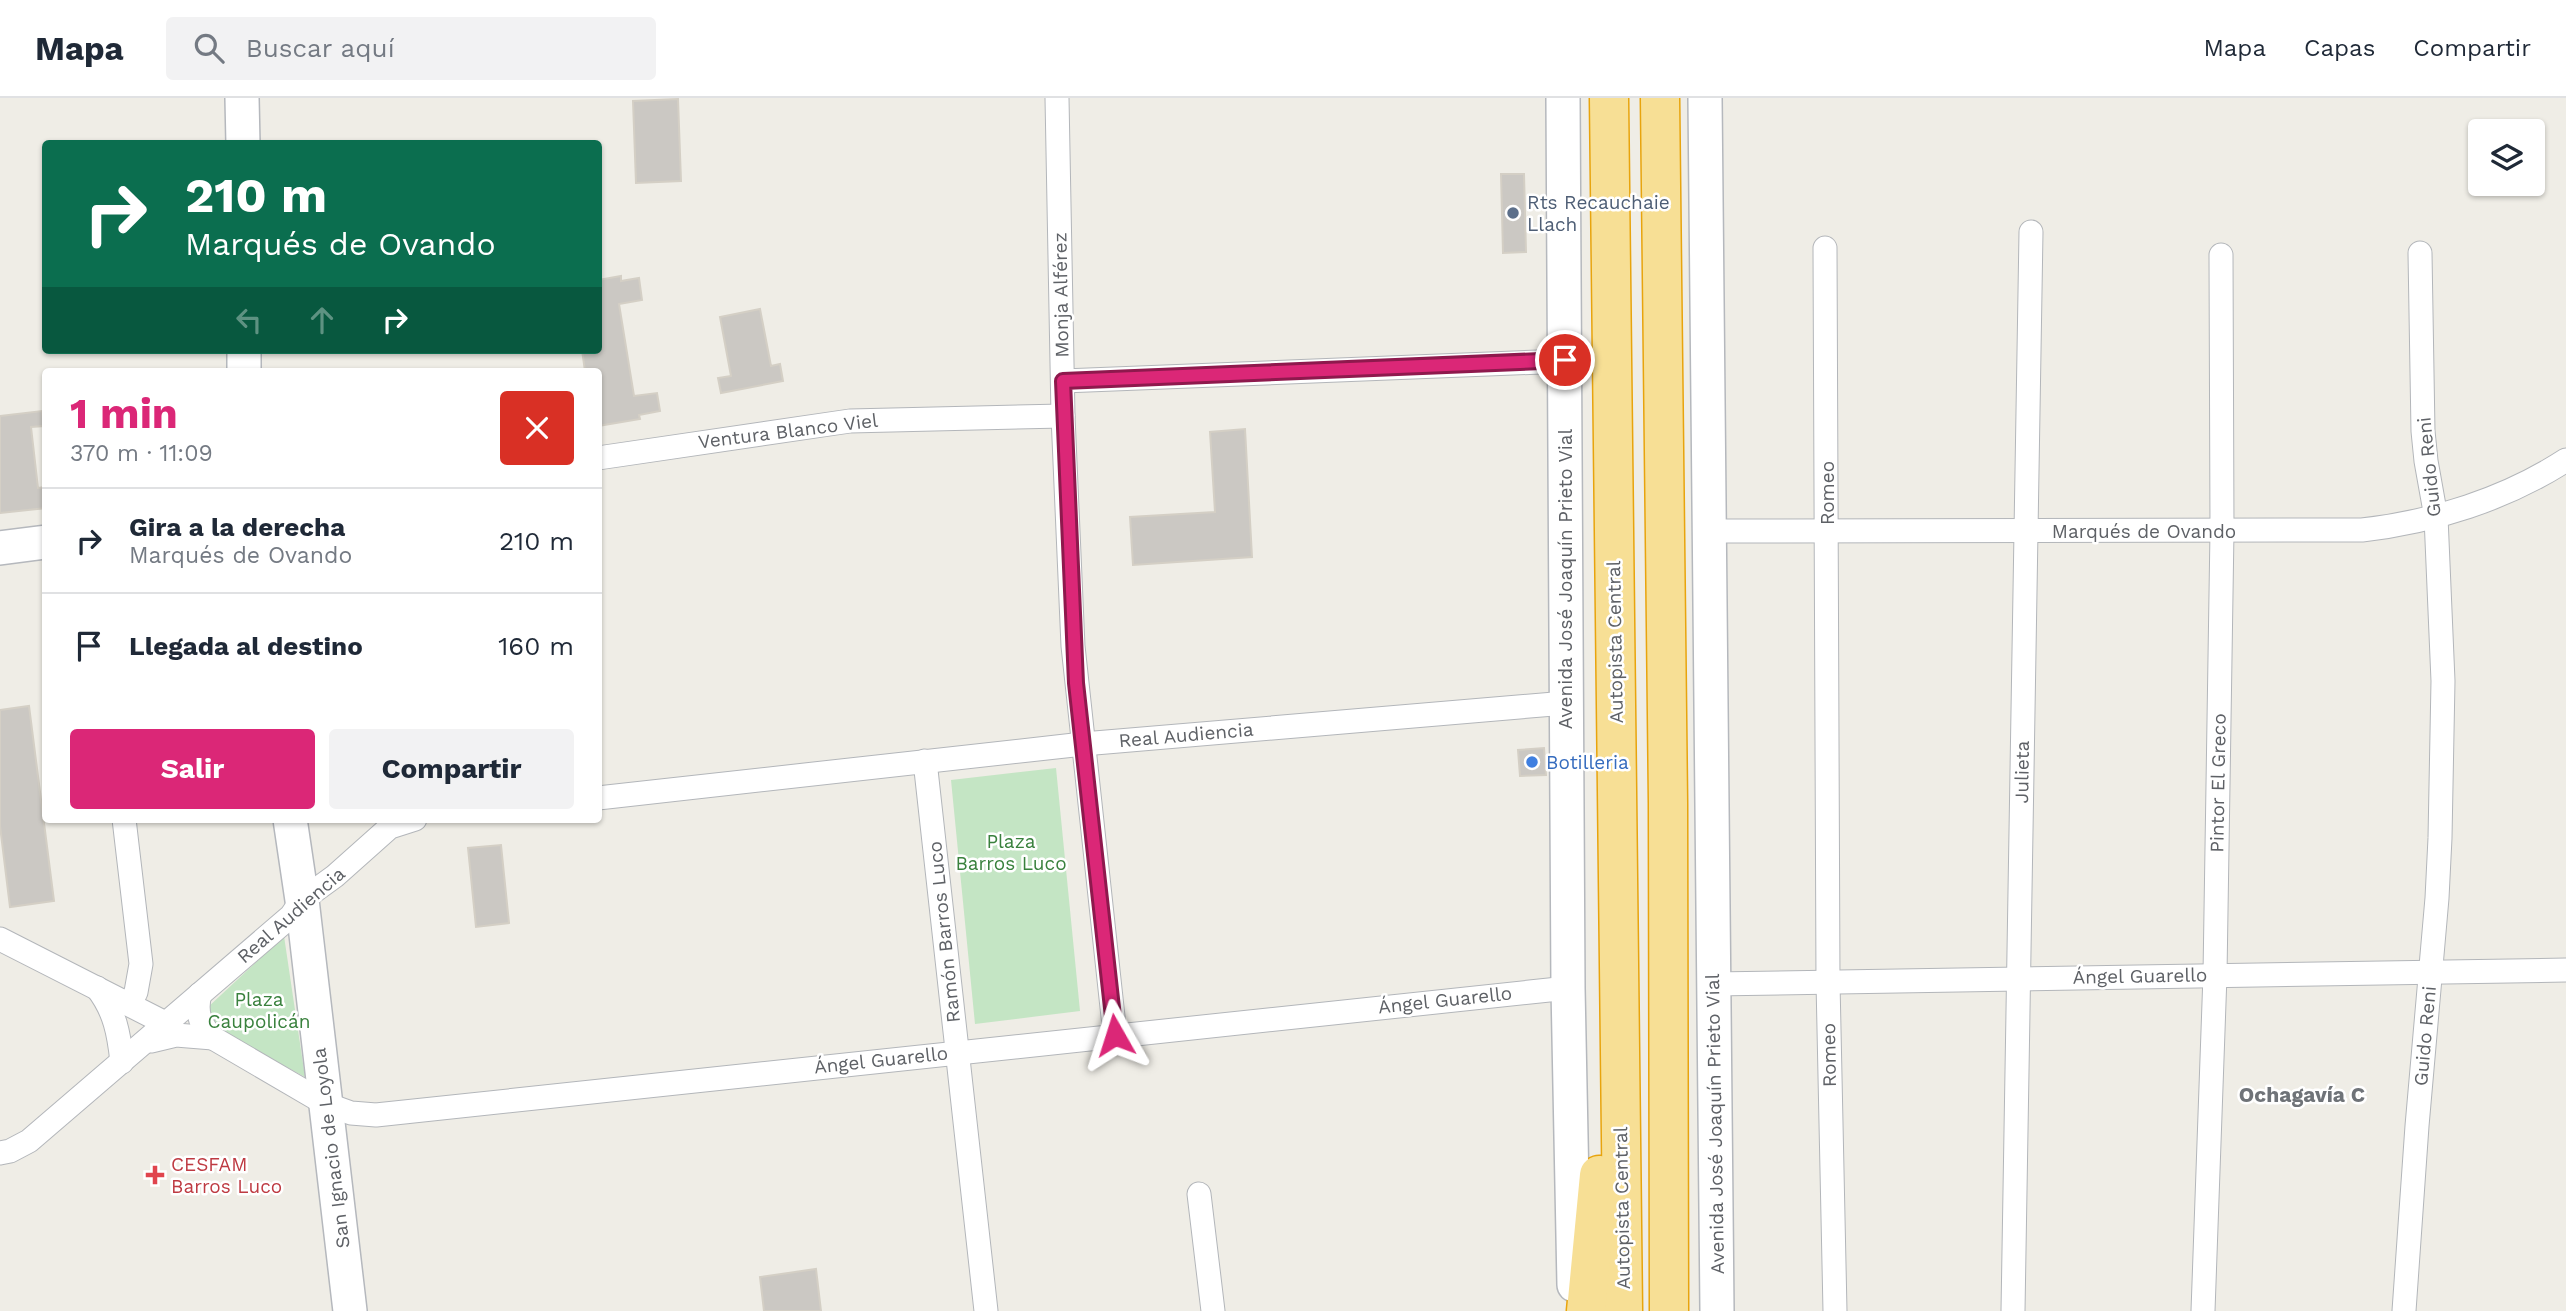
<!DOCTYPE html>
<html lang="es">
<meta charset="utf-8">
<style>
body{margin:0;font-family:"Work Sans",sans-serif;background:#f2f2f3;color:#1f2937;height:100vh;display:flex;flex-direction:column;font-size:26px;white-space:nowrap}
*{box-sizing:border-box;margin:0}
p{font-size:23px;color:#747a83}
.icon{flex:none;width:38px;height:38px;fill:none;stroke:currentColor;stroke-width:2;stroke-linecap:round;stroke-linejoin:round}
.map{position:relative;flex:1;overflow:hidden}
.sheet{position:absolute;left:42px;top:270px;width:560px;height:455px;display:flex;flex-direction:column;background:#fff;border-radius:7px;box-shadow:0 2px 5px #0004}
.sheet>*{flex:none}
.banner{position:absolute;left:42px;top:42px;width:560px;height:214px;border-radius:7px;box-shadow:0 2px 5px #0004;background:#0b6e4f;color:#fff;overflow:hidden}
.controls{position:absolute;left:2468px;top:21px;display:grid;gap:14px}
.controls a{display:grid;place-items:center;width:77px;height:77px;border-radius:7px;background:#fff;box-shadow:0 2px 5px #0004;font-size:35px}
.pin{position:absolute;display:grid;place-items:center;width:60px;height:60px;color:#fff;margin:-30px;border:4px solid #fff;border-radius:50%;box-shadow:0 2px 7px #0007}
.me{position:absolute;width:77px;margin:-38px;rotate:354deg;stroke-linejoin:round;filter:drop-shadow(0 0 5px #0008)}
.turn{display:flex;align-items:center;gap:24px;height:147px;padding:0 28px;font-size:32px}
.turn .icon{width:91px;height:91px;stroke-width:2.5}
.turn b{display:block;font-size:49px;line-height:60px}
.lanes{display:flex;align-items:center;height:66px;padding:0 28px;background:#0003;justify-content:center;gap:35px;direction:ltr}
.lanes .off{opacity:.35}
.round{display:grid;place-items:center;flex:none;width:74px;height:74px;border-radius:7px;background:#f2f2f3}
.overview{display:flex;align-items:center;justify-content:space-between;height:119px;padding:0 28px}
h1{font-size:42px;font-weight:700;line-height:52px;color:#db2777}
.action{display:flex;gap:14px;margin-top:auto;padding:14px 28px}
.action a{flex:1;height:80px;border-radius:7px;background:#db2777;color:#fff;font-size:28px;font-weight:700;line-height:80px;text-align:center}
.action a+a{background:#f2f2f3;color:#1f2937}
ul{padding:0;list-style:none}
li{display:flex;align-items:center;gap:21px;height:105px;padding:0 28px;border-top:2px solid #e0e1e3}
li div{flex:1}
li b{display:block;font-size:26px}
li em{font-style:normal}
header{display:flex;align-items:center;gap:42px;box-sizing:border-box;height:98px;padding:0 35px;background:#fff;border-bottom:2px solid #e0e1e3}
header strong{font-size:33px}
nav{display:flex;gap:38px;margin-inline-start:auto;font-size:24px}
.search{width:490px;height:63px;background:#f2f2f3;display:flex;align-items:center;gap:18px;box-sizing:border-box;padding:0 24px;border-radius:7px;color:#747a83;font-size:26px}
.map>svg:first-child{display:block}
.green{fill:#c4e5c4}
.building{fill:#cbc8c3;stroke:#d4cfc5;stroke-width:2}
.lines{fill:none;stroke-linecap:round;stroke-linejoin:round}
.street-casing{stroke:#b3b6ba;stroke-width:25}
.secondary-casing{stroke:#b5b8bd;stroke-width:36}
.highway-casing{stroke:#e8a40d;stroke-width:41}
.street{stroke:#fff;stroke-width:23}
.secondary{stroke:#fff;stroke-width:33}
.highway{stroke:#f7df95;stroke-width:38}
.route-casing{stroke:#8e194d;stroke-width:18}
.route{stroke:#db2777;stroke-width:12}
.service-dot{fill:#5c6f8a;stroke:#fff;stroke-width:2.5}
.shop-dot{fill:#3f7fe0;stroke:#fff;stroke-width:2.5}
.health-dot{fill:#e0444e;stroke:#fff;stroke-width:2.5}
.labels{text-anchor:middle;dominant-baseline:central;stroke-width:5;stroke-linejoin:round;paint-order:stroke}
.service-label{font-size:19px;fill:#4e5e75;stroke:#fff;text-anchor:start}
.street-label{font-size:19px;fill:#5e6166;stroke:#fff}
.shop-label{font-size:19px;fill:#366cbe;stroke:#fff;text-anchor:start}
.park-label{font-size:19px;fill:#39813d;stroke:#fff}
.health-label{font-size:19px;fill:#be3a42;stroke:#fff;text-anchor:start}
.neighbourhood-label{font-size:21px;font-weight:bold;fill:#6f7378;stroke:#fff}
</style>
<header>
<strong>Mapa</strong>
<div class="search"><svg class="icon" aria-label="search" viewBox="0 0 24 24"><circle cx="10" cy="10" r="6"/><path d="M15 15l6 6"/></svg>Buscar aquí</div>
<nav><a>Mapa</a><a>Capas</a><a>Compartir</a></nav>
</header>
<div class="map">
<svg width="2566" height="1213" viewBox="0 0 2566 1213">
<rect width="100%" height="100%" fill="#efede6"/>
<g class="green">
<path d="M 1056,670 L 1080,913 L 975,926 L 951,682 Z"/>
<path d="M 284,838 L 305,979 L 213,929 L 207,910 Z"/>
</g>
<g class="building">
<path d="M 678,1 L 681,83 L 636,85 L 633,3 Z"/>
<path d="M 1501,76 L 1524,76 L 1526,154 L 1503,155 Z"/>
<path d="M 621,178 L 621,183 L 639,180 L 642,202 L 619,206 L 634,298 L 657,295 L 660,313 L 639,317 L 640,321 L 598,328 L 598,273 L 585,273 L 582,252 L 598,252 L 598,182 Z"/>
<path d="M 760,211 L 771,268 L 780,266 L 783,283 L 721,295 L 718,280 L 731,278 L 720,219 Z"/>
<path d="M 42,313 L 44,328 L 31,329 L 38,390 L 46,389 L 46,410 L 0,415 L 0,318 Z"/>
<path d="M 1245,331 L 1252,459 L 1133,467 L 1130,419 L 1215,414 L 1210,334 Z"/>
<path d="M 29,608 L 54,803 L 10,809 L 0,728 L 0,612 Z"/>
<path d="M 1544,650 L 1546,677 L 1520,678 L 1518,652 Z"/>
<path d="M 501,747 L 509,825 L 476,829 L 468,750 Z"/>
<path d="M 816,1171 L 821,1213 L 764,1213 L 760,1179 Z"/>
</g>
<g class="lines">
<defs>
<g id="street">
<path d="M 1057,0 L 1063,318 L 1073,548 L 1115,937"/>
<path d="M 1825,150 L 1828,884 L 1835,1213"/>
<path d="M 1063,283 L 1565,263"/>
<path d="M 598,360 L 850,323 L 1063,318"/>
<path d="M 1709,433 L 2362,432 C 2433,424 2506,401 2566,362"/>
<path d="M 925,663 L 986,1213"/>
<path d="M 598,700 L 1083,646 L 1566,605"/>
<path d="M 124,721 L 141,866 L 136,894 L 130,906"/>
<path d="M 0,841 L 167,926"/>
<path d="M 1713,886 L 2566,872"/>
<path d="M 97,890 C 115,913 119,936 122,964"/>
<path d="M 200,896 C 195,914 200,927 213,940 L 326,1006 L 351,1015 L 376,1017 L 1568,890"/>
<path d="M 151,943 L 176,937 L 213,940"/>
<path d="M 0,1055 L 10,1053 L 29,1043 L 291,818 L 302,802 L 335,778 L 390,729 L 415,721"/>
<path d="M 1199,1096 L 1213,1213"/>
<path d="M 2013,1213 L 2031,134"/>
<path d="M 2203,1213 L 2215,877 L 2222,433 L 2221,157"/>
<path d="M 2404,1213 L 2417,1028 L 2437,800 L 2440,740 L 2443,583 L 2436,419 L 2426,363 L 2423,333 L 2420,155"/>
</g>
<g id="secondary">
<path d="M 242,0 L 243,46"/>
<path d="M 1563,0 L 1568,890 L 1574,1187"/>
<path d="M 1705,0 L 1717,1213"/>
<path d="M 244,252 L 244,273"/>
<path d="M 0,450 L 46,444"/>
<path d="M 290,721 L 302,802 L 350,1213"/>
</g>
<g id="highway">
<path d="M 1609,0 L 1623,1213"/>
<path d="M 1660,0 L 1668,705 L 1669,1213"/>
<path d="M 1586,1213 L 1599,1077"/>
</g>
</defs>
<use href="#street" class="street-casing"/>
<use href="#secondary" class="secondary-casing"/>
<use href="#highway" class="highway-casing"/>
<use href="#street" class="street"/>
<use href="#secondary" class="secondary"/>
<use href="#highway" class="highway"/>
</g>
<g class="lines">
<defs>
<path id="route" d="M 1115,937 L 1076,585 L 1063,283 L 1565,262"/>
</defs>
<use href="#route" class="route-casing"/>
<use href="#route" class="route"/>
</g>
<circle class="service-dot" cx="1513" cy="115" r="7"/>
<circle class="shop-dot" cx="1532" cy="664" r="7"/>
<path class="health-dot" d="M151.5 1066.5h7v7h7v7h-7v7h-7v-7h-7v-7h7z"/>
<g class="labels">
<g class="service-label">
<text x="1527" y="104">Rts Recauchaie<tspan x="1527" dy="22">Llach</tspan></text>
</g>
<g class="street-label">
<text transform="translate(1061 197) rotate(-91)">Monja Alférez</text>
<text transform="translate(788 333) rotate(-7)">Ventura Blanco Viel</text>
<text transform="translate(2429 369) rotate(-96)">Guido Reni</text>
<text transform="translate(1827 395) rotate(-90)">Romeo</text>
<text x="2144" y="433">Marqués de Ovando</text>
<text transform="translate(1565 481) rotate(-90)">Avenida José Joaquín Prieto Vial</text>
<text transform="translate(1615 544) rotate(-91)">Autopista Central</text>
<text transform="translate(1186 637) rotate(-5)">Real Audiencia</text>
<text transform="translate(2022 674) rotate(-89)">Julieta</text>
<text transform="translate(2218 685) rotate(-89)">Pintor El Greco</text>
<text transform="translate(291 817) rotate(-41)">Real Audiencia</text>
<text transform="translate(944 834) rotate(-96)">Ramón Barros Luco</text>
<text transform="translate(2140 878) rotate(-1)">Ángel Guarello</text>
<text transform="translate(1445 902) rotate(-6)">Ángel Guarello</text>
<text transform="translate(2425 938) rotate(-85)">Guido Reni</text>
<text transform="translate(1829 957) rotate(-91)">Romeo</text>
<text transform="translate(881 962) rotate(-6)">Ángel Guarello</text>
<text transform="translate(1715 1026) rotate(-91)">Avenida José Joaquín Prieto Vial</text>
<text transform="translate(331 1050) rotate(-97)">San Ignacio de Loyola</text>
<text transform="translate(1622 1110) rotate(-91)">Autopista Central</text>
</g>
<g class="shop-label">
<text x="1546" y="664">Botilleria</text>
</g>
<g class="park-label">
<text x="1011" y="743">Plaza<tspan x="1011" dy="22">Barros Luco</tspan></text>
<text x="259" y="901">Plaza<tspan x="259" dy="22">Caupolicán</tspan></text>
</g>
<g class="health-label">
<text x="171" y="1066">CESFAM<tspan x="171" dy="22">Barros Luco</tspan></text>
</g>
<g class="neighbourhood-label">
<text x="2302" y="996">Ochagavía C</text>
</g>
</g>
</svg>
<div class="controls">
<a><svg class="icon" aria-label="layers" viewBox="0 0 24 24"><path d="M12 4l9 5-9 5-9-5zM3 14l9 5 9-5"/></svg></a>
</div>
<div class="pin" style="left:1565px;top:262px;background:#d93025"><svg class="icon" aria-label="arrive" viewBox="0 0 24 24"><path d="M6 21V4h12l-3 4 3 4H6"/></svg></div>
<svg class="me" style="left:1115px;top:937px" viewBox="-20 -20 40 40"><path d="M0-17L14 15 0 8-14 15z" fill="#db2777" stroke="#fff" stroke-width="4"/></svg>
<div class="banner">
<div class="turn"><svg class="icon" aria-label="right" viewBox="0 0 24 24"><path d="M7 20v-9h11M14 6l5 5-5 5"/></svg><div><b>210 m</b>Marqués de Ovando</div></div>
<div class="lanes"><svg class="icon off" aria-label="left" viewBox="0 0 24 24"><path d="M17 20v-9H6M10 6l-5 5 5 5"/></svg><svg class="icon off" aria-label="ahead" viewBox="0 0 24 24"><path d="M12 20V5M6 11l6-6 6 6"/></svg><svg class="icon" aria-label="right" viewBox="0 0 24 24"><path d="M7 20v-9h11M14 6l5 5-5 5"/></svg></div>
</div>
<section class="sheet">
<div class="overview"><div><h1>1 min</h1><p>370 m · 11:09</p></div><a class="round" style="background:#d93025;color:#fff"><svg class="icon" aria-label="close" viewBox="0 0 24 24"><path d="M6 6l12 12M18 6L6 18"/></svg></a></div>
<ul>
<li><svg class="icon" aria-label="right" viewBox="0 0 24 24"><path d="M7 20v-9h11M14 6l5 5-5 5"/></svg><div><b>Gira a la derecha</b><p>Marqués de Ovando</p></div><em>210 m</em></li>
<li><svg class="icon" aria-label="arrive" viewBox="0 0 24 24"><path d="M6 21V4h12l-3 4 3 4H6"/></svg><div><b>Llegada al destino</b></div><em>160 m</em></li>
</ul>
<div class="action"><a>Salir</a><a>Compartir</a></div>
</section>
</div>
